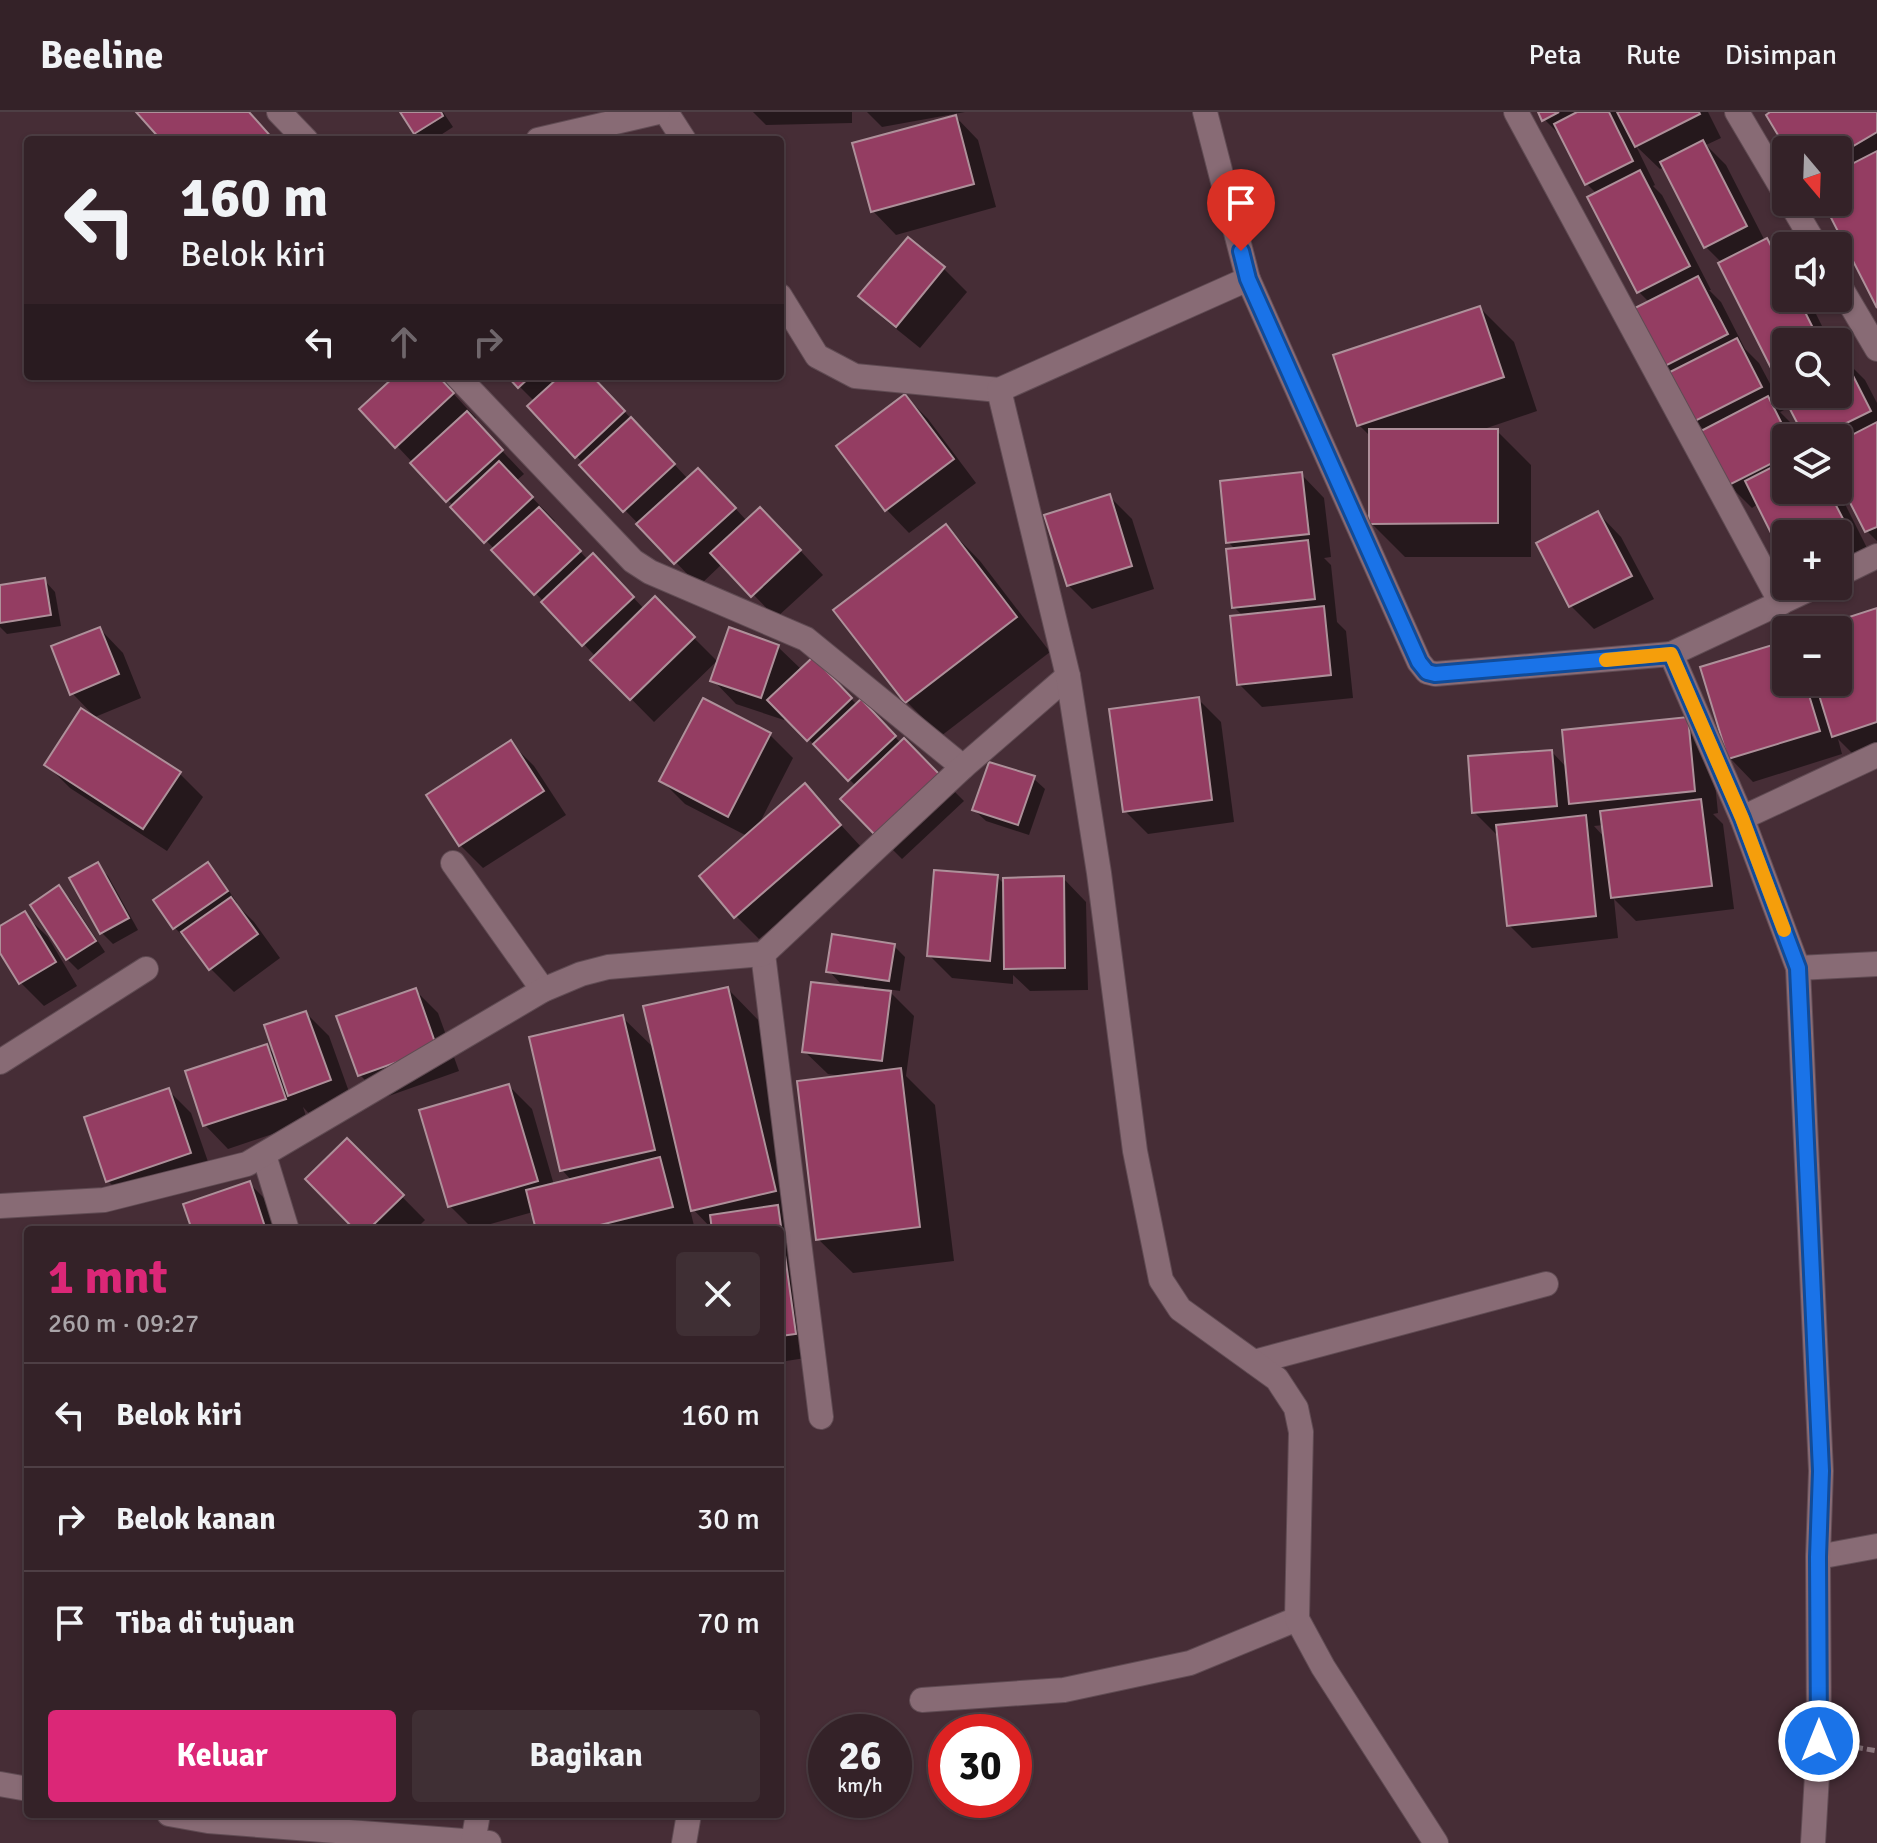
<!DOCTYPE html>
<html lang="id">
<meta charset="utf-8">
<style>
body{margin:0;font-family:Signika,sans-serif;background:#3f2f34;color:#f1f3f6;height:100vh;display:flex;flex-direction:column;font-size:30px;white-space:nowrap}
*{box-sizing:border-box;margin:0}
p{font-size:26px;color:#a9a4a8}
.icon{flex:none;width:44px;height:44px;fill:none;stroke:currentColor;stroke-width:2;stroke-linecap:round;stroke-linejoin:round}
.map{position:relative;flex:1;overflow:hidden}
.side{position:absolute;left:24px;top:1114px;width:760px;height:592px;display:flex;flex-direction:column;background:#342228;border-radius:8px;box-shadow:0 2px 6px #0004,0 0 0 2px #4e3f45}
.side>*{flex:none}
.guide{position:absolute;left:24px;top:24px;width:760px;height:244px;border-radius:8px;box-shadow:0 2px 6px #0004,0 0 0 2px #4e3f45;background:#342228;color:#f1f3f6;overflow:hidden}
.needle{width:52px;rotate:161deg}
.fabs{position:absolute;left:1772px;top:24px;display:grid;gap:16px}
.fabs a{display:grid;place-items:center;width:80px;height:80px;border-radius:8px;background:#342228;box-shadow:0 2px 6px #0004,0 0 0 2px #4e3f45;font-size:40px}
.speed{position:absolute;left:808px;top:1602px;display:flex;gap:16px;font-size:40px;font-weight:700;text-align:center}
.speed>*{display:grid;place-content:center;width:104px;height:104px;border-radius:50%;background:#342228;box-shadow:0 2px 6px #0004,0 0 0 2px #4e3f45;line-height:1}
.speed small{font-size:20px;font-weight:400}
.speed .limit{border:12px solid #d22;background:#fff;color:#111}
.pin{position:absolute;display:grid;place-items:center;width:68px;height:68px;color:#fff;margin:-82px -34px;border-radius:50% 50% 50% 0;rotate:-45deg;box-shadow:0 0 8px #0007}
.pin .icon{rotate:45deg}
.me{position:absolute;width:88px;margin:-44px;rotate:0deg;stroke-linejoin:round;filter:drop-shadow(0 0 6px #0008)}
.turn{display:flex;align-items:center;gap:28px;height:168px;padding:0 24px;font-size:36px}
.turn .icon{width:104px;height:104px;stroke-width:2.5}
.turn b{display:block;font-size:56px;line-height:68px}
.lanes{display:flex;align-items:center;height:76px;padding:0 24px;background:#0003;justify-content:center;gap:40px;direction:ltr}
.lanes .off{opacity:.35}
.round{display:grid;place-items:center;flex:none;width:84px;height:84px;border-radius:8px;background:#3f2f34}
.overview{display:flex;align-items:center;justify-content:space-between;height:136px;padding:0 24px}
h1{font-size:48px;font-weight:700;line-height:60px;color:#db2777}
.button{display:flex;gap:16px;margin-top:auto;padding:16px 24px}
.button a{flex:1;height:92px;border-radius:8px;background:#db2777;color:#fff;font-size:32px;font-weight:700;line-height:92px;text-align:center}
.button a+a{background:#3f2f34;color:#f1f3f6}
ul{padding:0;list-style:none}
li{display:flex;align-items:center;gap:24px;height:104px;padding:0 24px;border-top:2px solid #4e3f45}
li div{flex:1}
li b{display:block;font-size:30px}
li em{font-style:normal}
header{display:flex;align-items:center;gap:48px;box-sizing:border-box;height:112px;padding:0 40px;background:#342228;border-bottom:2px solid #4e3f45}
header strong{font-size:38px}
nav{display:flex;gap:44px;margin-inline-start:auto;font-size:28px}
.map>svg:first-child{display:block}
.shadow{fill:#0007;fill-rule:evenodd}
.building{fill:#943d62;stroke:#ae909a;stroke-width:2}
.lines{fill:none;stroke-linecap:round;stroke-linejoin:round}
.service-casing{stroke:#604b53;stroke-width:26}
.minor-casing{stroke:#604b53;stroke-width:26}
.path{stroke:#8c777e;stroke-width:5;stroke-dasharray:8 4;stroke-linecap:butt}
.service{stroke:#886b75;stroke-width:24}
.minor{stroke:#886b75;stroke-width:24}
.route-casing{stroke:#114b97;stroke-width:20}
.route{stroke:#1a73e8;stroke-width:14}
.slow{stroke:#f59e0b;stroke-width:14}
</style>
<header>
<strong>Beeline</strong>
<nav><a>Peta</a><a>Rute</a><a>Disimpan</a></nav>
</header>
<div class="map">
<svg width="1877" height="1731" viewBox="0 0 1877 1731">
<rect width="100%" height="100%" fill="#462d36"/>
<g class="shadow">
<path d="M 402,0 L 443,0 L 453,15 L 433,28 L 423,28 L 415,21 Z"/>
<path d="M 753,0 L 852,0 L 852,11 L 766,13 Z"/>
<path d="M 867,0 L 965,0 L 882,15 Z"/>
<path d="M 1540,0 L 1708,0 L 1721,26 L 1706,33 L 1726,53 L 1765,129 L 1767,128 L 1786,147 L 1786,186 L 1808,186 L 1830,230 L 1786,230 L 1786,282 L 1838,282 L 1838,246 L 1842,245 L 1865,268 L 1877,291 L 1877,429 L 1867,419 L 1838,363 L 1838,326 L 1808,326 L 1781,275 L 1785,273 L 1779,267 L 1722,151 L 1706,135 L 1665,55 L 1660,57 L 1636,34 L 1655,73 L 1653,74 L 1662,83 L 1711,178 L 1709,178 L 1721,190 L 1745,237 L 1759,251 L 1784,298 L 1780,300 L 1790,310 L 1799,326 L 1786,326 L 1786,378 L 1838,378 L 1873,448 L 1838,466 L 1838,422 L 1786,422 L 1786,447 L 1758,392 L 1752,396 L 1729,373 L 1705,319 L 1695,309 L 1672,261 L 1664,254 L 1650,191 L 1639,180 L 1597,82 L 1587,72 L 1565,28 L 1544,7 Z"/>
<path d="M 1771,0 L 1877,0 L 1877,191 L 1825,90 L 1838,90 L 1838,38 L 1789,38 Z"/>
<path d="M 953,2 L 978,28 L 996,95 L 896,123 L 873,99 L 953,5 Z"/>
<path d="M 908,128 L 944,157 L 967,180 L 920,236 L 884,207 L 861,184 Z"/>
<path d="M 1480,196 L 1514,230 L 1537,299 L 1481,318 L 1497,319 L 1531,353 L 1531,445 L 1405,445 L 1371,411 L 1371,325 L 1359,313 Z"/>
<path d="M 398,264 L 437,264 L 476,306 L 473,308 L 524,362 L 516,369 L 555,409 L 553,411 L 588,448 L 616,467 L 645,498 L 655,487 L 717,549 L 654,610 L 593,548 L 596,545 L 397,334 Z"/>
<path d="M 509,264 L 591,264 L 688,367 L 721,381 L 747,409 L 783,420 L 823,463 L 776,506 L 723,451 L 699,474 L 581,353 L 583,351 L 530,294 L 535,290 Z"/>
<path d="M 905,284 L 928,307 L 976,371 L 909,421 L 886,397 Z"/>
<path d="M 1301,362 L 1324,386 L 1331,445 L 1324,446 L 1331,453 L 1337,510 L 1346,519 L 1353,586 L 1262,595 L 1239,572 L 1243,504 L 1234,495 L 1236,438 L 1228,430 Z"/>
<path d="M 1109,384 L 1132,407 L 1154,477 L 1092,497 L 1068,473 Z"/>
<path d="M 1598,401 L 1621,425 L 1654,487 L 1594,517 L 1571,494 Z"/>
<path d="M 946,414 L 980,449 L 1050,540 L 941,624 L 907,590 L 836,499 Z"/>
<path d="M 44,468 L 55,480 L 61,514 L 7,522 L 0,515 L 0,475 Z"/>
<path d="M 1877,498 L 1877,655 L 1869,658 L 1838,627 L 1842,642 L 1753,670 L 1730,646 L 1786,531 L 1786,570 L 1838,570 L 1838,518 L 1815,518 Z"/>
<path d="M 100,517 L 123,541 L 141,586 L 95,605 L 72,581 Z"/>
<path d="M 778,535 L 802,558 L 813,547 L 857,593 L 860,590 L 901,631 L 904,629 L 964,689 L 902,747 L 879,724 L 856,674 L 785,604 L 784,608 L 736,592 L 713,568 Z"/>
<path d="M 1198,587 L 1221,610 L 1234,710 L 1148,722 L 1125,699 Z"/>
<path d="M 1688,607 L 1711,630 L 1718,701 L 1713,702 L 1723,712 L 1734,797 L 1636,809 L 1614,787 L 1618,826 L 1532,836 L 1509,813 L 1499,723 L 1497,723 L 1474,700 L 1552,640 L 1568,657 ZM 1604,713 L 1605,726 L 1594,714 Z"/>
<path d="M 770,623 L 793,646 L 757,716 L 805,674 L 863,737 L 759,827 L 736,804 L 701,764 L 747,724 L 685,692 L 662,669 Z"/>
<path d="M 511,631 L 534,654 L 566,703 L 483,756 L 460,733 Z"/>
<path d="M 47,653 L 180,662 L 203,685 L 167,739 L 70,676 Z"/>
<path d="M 1033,666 L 1045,677 L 1029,723 L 986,709 L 974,698 Z"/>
<path d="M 97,753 L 108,764 L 138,818 L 113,832 L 102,821 Z"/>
<path d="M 207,753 L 219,764 L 237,791 L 236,792 L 254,810 L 280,846 L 234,880 L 211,857 L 187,826 L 186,827 L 175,816 Z"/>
<path d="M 997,765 L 1005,773 L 1063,766 L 1086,790 L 1088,878 L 1030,879 L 1013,863 L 1013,872 L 952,866 L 929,843 Z"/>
<path d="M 59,776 L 70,787 L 105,840 L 78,858 L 67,847 Z"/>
<path d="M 24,802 L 48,825 L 77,874 L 44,894 L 20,870 L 0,837 L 0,816 Z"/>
<path d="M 894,834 L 905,845 L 900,879 L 887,877 L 914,904 L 906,964 L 935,993 L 954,1149 L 853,1161 L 818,1127 L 841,964 L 828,962 L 804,939 L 864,878 L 864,874 L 840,871 L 829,859 Z"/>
<path d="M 728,877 L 762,912 L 809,1113 L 797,1116 L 818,1244 L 780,1250 L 780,1118 L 713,1118 L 689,1093 L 695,1118 L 538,1118 L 533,1100 L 473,1117 L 450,1094 L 509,974 L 532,997 L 554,1073 L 572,1069 L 562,1058 L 622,905 L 656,938 Z"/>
<path d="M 415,878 L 438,901 L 459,959 L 383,986 L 360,963 Z"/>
<path d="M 306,901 L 329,924 L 353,991 L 313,1006 L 303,995 L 308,1010 L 228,1037 L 205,1013 L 266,934 L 277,945 Z"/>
<path d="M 168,978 L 191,1001 L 213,1064 L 131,1092 L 108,1069 Z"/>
<path d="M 347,1029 L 425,1108 L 415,1118 L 358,1118 Z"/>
<path d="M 250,1072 L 273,1095 L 280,1118 L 194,1118 Z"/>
</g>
<g class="building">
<path d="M 136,0 L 249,0 L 274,28 L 161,28 Z"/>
<path d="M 400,0 L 441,0 L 443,4 L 414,22 Z"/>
<path d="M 1538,0 L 1559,0 L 1542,9 Z"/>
<path d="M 1577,0 L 1609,0 L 1633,49 L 1585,73 L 1554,12 Z"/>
<path d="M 1617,0 L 1699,0 L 1700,2 L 1635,35 Z"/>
<path d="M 1770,0 L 1877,0 L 1877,20 L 1838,43 L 1838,38 L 1787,38 L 1766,3 Z"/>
<path d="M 956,3 L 974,72 L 871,100 L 852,31 Z"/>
<path d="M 1703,28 L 1747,114 L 1704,136 L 1660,50 Z"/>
<path d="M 1877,39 L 1877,196 L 1823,90 L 1838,90 L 1838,59 Z"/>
<path d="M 1640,58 L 1690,154 L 1637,181 L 1587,85 Z"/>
<path d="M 908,125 L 945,155 L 896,215 L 858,184 Z"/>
<path d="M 1767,126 L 1786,163 L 1786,186 L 1798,186 L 1820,230 L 1786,230 L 1786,263 L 1777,268 L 1718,151 Z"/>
<path d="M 1698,164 L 1728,222 L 1663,255 L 1633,197 Z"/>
<path d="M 1480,194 L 1504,265 L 1357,314 L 1333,243 Z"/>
<path d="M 1737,226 L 1762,275 L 1693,310 L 1668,261 Z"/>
<path d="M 1842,242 L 1871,299 L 1816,326 L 1805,326 L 1778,274 L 1786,270 L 1786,282 L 1838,282 L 1838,244 Z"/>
<path d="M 395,264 L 438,264 L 454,281 L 395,336 L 359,297 Z"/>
<path d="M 507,264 L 531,264 L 518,276 Z"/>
<path d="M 560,264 L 592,264 L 625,299 L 575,346 L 527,294 Z"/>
<path d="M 905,282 L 954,347 L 885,399 L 836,334 Z"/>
<path d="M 1768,284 L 1789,326 L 1786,326 L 1786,344 L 1727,374 L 1699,320 Z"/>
<path d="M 467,299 L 503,338 L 446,390 L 410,351 Z"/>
<path d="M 631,305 L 675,352 L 623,400 L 579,353 Z"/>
<path d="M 1877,310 L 1877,415 L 1865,420 L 1838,367 L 1838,330 Z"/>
<path d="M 1369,317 L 1498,317 L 1498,411 L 1369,412 Z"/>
<path d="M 1786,348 L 1786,378 L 1828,378 L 1852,424 L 1838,431 L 1838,422 L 1786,422 L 1786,451 L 1745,369 Z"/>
<path d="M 499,349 L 533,385 L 484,431 L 450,395 Z"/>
<path d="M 698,356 L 736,396 L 674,452 L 636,412 Z"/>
<path d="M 1302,360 L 1309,422 L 1226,431 L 1220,369 Z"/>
<path d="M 1110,382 L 1132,454 L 1067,474 L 1044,403 Z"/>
<path d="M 539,395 L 581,439 L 534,483 L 491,438 Z"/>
<path d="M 760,395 L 801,438 L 751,485 L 710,441 Z"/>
<path d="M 1598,399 L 1632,464 L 1569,495 L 1536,431 Z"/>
<path d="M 946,412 L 1017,505 L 905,591 L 833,498 Z"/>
<path d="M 1308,428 L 1315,487 L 1232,496 L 1226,437 Z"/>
<path d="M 593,441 L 634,485 L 582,534 L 541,490 Z"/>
<path d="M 45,466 L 51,503 L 0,511 L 0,473 Z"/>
<path d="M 655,484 L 695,525 L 630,588 L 590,548 Z"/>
<path d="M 1324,494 L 1331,563 L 1237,573 L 1230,504 Z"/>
<path d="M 1877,496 L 1877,610 L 1832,625 L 1815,570 L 1838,570 L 1838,518 L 1809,518 Z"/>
<path d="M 100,515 L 119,562 L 70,583 L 51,534 Z"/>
<path d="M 729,515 L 779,533 L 761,586 L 710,569 Z"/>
<path d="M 1786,529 L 1786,570 L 1805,570 L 1820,619 L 1728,647 L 1700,555 Z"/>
<path d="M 813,545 L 852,586 L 807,629 L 767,588 Z"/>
<path d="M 1199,585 L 1212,688 L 1123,700 L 1109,597 Z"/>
<path d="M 703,586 L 771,621 L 728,705 L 659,669 Z"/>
<path d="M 861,587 L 896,624 L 848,669 L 813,632 Z"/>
<path d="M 81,596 L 181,660 L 143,717 L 44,653 Z"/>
<path d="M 1688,605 L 1695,679 L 1569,692 L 1562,618 Z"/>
<path d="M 904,626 L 942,665 L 878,726 L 840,687 Z"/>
<path d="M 511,628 L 544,679 L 459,734 L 426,683 Z"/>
<path d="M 1552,638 L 1557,694 L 1472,701 L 1468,644 Z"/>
<path d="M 989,650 L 1035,664 L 1018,713 L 972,698 Z"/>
<path d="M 805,671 L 841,713 L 734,806 L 699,764 Z"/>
<path d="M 1701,687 L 1712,774 L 1611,786 L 1600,699 Z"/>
<path d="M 1586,703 L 1596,804 L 1507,814 L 1496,713 Z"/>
<path d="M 98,750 L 129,806 L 100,822 L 69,766 Z"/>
<path d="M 208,750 L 228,779 L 173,817 L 153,788 Z"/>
<path d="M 934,758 L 998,763 L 990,849 L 927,844 Z"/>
<path d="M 1064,764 L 1065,856 L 1004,857 L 1003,766 Z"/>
<path d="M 59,773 L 96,829 L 66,848 L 30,793 Z"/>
<path d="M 231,785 L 258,822 L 209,858 L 181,820 Z"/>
<path d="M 25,799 L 56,850 L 19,872 L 0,841 L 0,814 Z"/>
<path d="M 832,822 L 895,832 L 889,869 L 826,860 Z"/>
<path d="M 811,870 L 891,879 L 882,949 L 802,940 Z"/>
<path d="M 728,875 L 776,1079 L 691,1099 L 643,894 Z"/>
<path d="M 416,876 L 437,936 L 358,964 L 336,904 Z"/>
<path d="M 306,899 L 331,968 L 288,984 L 264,913 Z"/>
<path d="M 623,903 L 655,1038 L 560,1059 L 529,925 Z"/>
<path d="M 267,932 L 286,987 L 203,1014 L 185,959 Z"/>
<path d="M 901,956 L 920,1115 L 816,1128 L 797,969 Z"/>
<path d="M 509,972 L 538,1069 L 448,1095 L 419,998 Z"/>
<path d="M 169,976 L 191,1041 L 106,1070 L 84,1005 Z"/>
<path d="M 347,1026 L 404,1083 L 368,1118 L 355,1118 L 305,1067 Z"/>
<path d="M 660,1045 L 673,1095 L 580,1118 L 536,1118 L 526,1078 Z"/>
<path d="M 250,1069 L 266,1118 L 192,1118 L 183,1092 Z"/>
<path d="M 778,1093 L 796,1222 L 780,1224 L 780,1118 L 712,1118 L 710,1103 Z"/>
</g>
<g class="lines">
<defs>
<path id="service" d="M 453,751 L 543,878"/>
<g id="minor">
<path d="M 279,0 L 306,28"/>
<path d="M 666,0 L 684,28"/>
<path d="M 1205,0 L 1248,167"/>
<path d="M 1516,0 L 1781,491"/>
<path d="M 1737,0 L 1786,83"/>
<path d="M 538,28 L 658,0"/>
<path d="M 1790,90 L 1816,134"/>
<path d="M 1838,171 L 1877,237"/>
<path d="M 780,184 L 817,244 L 855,264 L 999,278"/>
<path d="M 457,264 L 633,449 L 650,460 L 806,527 L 963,655"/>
<path d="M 1838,463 L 1877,444"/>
<path d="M 1671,542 L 1816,474"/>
<path d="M 1742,706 L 1877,643"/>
<path d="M 763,842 L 821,1305"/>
<path d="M 1798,856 L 1877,852"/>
<path d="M 0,950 L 146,857"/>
<path d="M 264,1043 L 287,1118"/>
<path d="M 0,1094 L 104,1088 L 247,1052 L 543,878 L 581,862 L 608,855 L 763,842 L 963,655 L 1068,564"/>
<path d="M 1254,1250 L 1546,1172"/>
<path d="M 1818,1445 L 1877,1434"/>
<path d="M 922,1588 L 1064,1578 L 1190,1551 L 1297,1507"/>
<path d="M 0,1672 L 28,1677"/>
<path d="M 169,1702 L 208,1709 L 489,1731"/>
<path d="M 473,1730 L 478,1702"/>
<path d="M 684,1731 L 689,1702"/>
<path d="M 1436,1731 L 1323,1555 L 1297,1507 L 1301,1320 L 1296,1296 L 1277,1267 L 1180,1197 L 1161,1168 L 1135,1039 L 1099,761 L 1068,564 L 999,278 L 1248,167 L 1419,550 L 1427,560 L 1435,562 L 1671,542 L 1742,706 L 1798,856 L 1821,1359 L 1818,1445 L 1819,1629 L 1813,1731"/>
</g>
</defs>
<use href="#service" class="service-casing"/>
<use href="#minor" class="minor-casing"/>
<path class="path" d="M 1855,1635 L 1877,1639"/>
<use href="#service" class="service"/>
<use href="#minor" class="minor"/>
</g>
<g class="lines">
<defs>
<path id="route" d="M 1241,139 L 1248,167 L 1419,550 L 1427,560 L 1435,562 L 1671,542 L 1742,706 L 1798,856 L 1821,1359 L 1818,1445 L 1819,1629"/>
</defs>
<use href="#route" class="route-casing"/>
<use href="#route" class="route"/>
<path class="slow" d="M 1606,548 L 1671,542 L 1742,706 L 1784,818"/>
</g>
</svg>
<div class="fabs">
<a><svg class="needle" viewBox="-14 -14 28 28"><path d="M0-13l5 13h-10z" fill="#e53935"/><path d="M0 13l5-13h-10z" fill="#a9a4a8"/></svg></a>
<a><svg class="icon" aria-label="sound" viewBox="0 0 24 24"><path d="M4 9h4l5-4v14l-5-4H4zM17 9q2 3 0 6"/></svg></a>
<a><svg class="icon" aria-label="search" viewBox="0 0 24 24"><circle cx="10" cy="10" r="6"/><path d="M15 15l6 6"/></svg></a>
<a><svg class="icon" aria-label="layers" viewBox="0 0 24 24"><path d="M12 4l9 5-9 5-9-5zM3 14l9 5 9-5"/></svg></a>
<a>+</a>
<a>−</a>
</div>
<div class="speed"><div>26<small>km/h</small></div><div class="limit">30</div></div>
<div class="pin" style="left:1241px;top:139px;background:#d93025"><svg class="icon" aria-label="arrive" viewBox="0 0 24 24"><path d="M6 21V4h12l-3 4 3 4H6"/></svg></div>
<svg class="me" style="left:1819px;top:1629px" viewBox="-20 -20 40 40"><circle r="17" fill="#1a73e8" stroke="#fff" stroke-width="3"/><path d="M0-11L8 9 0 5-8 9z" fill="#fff"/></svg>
<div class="guide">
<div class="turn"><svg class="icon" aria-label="left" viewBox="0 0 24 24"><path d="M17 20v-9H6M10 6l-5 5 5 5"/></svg><div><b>160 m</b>Belok kiri</div></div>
<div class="lanes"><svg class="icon" aria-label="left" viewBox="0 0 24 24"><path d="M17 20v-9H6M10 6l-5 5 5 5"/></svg><svg class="icon off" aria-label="ahead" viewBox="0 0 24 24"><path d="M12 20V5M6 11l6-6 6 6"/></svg><svg class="icon off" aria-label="right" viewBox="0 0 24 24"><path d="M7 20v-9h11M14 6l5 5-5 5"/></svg></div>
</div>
<section class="side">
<div class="overview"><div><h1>1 mnt</h1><p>260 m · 09:27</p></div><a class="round"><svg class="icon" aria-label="close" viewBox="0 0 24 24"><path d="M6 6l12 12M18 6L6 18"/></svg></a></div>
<ul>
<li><svg class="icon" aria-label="left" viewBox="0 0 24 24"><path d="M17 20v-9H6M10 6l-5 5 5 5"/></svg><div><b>Belok kiri</b></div><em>160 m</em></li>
<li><svg class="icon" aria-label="right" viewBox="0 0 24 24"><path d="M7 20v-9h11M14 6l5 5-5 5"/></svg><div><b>Belok kanan</b></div><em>30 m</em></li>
<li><svg class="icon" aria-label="arrive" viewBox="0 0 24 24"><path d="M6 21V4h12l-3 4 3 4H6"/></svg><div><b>Tiba di tujuan</b></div><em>70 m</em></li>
</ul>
<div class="button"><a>Keluar</a><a>Bagikan</a></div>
</section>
</div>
